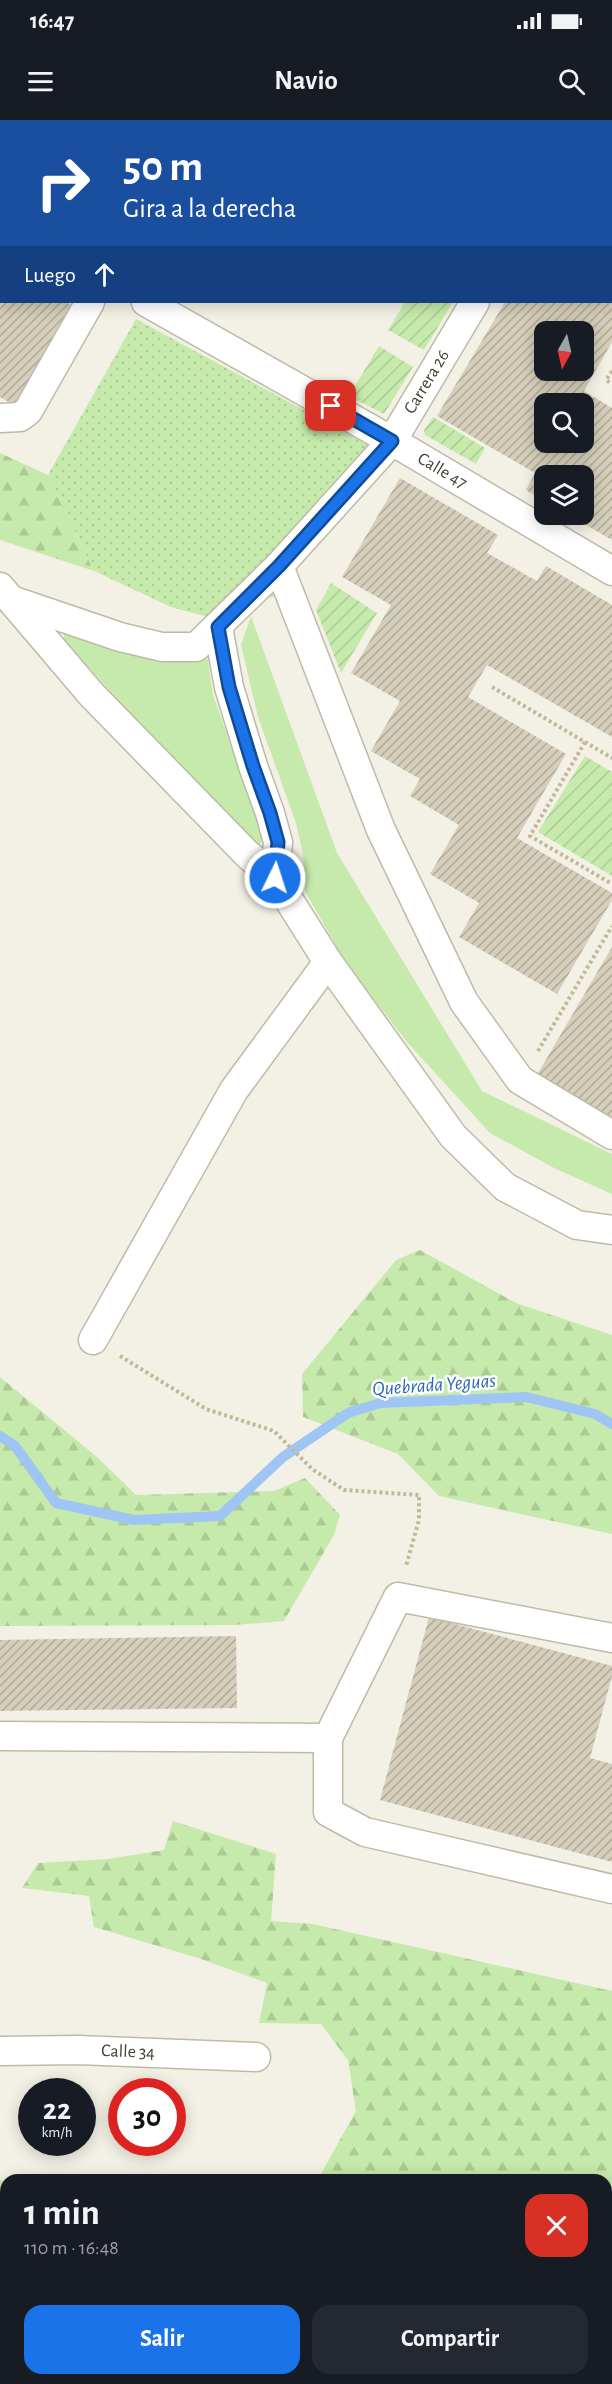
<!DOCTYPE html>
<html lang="es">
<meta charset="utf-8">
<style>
body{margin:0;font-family:"Alegreya Sans",sans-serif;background:#242831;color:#f1f3f6;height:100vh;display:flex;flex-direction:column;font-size:22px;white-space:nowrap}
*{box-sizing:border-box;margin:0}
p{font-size:20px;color:#9ea1a6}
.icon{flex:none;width:33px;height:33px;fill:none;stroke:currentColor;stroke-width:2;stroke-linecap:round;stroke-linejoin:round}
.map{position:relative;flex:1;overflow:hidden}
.side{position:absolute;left:0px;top:2054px;width:612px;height:212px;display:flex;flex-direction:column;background:#171b24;border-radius:18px 18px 0 0;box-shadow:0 3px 15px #0003}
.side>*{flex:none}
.guide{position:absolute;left:0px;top:0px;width:612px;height:183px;box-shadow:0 3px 15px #0003;background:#1a4fa0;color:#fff;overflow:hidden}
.needle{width:39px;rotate:188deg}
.tools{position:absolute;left:534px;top:201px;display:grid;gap:12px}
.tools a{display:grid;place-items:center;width:60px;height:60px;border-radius:12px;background:#171b24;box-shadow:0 3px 15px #0003;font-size:30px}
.speed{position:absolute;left:18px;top:1958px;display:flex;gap:12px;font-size:30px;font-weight:700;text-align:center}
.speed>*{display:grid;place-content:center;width:78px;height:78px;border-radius:50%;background:#171b24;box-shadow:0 3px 15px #0003;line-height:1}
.speed small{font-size:15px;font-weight:400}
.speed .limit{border:9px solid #d22;background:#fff;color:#111}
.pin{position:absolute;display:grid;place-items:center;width:51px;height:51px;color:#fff;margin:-26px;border-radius:12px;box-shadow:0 3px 9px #0006}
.me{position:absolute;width:66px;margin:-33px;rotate:4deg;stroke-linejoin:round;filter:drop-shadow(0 0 4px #0008)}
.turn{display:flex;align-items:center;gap:21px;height:126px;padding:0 24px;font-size:27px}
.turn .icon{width:78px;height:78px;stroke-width:2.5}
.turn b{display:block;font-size:42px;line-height:51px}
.then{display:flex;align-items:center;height:57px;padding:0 24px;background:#0003;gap:12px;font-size:22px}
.round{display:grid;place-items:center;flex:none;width:63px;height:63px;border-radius:18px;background:#242831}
.headline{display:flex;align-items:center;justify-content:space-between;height:102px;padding:0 24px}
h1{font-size:36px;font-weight:600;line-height:45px}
.button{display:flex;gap:12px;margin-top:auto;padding:12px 24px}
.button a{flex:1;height:69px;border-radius:18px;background:#1a73e8;color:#fff;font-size:24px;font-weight:600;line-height:69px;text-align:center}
.button a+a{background:#242831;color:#f1f3f6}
.status{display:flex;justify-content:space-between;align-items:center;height:42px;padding:0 30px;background:#171b24;direction:ltr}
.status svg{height:16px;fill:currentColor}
header{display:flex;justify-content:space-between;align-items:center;height:78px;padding:0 24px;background:#171b24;font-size:27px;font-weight:600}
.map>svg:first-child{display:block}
.grass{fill:#c6eaab}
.forest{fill:url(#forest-firs)}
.park{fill:url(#park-dots)}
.garden{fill:url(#garden-furrows)}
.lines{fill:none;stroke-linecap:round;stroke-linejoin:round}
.stream{stroke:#9ec5f3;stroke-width:10}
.building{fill:url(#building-hatch);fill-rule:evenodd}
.minor-casing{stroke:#bfbaa7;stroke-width:31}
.path{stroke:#c1b898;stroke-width:4;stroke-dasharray:3 3;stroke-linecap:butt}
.minor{stroke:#fff;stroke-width:28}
.route-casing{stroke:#114b97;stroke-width:15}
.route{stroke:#1a73e8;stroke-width:10}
.labels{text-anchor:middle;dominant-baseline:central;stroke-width:5;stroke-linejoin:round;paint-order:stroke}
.street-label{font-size:18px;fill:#464134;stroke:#fff}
.water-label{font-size:20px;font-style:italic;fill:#2968b6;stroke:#fff}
</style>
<div class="status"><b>16:47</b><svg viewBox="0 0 49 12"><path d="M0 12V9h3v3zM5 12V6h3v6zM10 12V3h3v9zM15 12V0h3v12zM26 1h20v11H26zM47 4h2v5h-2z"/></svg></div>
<header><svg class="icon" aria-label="menu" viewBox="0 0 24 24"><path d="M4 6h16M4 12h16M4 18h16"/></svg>Navio<svg class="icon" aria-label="search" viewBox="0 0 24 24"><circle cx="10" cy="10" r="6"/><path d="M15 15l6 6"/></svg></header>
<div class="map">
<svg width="612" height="2264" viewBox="0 0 612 2264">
<defs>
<pattern id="forest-firs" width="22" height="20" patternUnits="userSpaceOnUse" patternTransform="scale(1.5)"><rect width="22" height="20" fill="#c6eaab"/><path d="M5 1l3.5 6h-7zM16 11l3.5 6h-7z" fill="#abca94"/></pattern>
<pattern id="park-dots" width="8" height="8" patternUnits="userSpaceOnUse" patternTransform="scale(1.5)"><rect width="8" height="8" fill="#c6eaab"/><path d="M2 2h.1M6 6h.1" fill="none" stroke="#abca94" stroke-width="1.8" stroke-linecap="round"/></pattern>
<pattern id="garden-furrows" width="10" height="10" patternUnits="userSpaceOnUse" patternTransform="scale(1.5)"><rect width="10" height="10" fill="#c6eaab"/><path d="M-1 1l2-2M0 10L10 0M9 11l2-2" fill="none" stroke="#abca94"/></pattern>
<pattern id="building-hatch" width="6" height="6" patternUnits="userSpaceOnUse" patternTransform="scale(1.5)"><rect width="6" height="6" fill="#d5ceba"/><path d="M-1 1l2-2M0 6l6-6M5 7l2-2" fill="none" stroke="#afa998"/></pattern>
</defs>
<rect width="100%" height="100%" fill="#f3f1e5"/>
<g class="grass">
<path d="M 251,496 L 337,733 L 482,971 L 612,1034 L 612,1074 L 554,1048 L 490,1013 L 407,922 L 347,845 L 305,771 L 303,735 L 296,703 L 258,597 L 241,525 Z"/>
<path d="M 65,511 L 207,534 L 213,575 L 264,717 L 260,724 L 255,727 L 247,723 L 63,519 Z"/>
</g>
<g class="forest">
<path d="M 0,333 L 48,355 L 94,451 L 0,420 Z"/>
<path d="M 420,1130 L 516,1183 L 612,1215 L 612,1414 L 439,1376 L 398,1334 L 303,1297 L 302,1254 L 396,1140 Z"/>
<path d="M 0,1257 L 97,1337 L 136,1375 L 274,1371 L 305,1358 L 340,1395 L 334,1415 L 284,1501 L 234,1505 L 0,1506 Z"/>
<path d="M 173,1701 L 276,1734 L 271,1801 L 313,1804 L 612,1871 L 612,2264 L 0,2264 L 0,2060 L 6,2061 L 6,2259 L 606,2259 L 606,2060 L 318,2059 L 356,1991 L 348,1940 L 321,1904 L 259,1903 L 267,1863 L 198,1838 L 94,1807 L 89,1776 L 22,1768 L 38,1743 L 108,1739 L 164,1730 Z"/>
</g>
<path class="park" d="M 136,199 L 372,327 L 283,472 L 219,500 L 171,487 L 94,451 L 48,355 Z"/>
<g class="garden">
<path d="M 405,182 L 453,182 L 424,230 L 388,210 Z"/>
<path d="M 379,226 L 413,247 L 384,294 L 349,276 Z"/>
<path d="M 433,297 L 485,328 L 476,344 L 425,315 L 424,310 Z"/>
<path d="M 331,463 L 377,493 L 341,553 L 316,490 Z"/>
<path d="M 585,636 L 612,652 L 612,756 L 538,712 Z"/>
</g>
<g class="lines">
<path class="stream" d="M 0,1316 L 15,1326 L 56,1383 L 134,1400 L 220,1396 L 283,1337 L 348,1293 L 380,1283 L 526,1277 L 595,1294 L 612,1304"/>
</g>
<g class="building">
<path d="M 0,182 L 66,182 L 79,189 L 21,289 L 0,277 Z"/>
<path d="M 505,182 L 612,182 L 612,222 L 584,271 L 612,288 L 612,420 L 567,394 L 584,394 L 584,356 L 544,356 L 544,381 L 526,370 L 535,353 L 437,296 ZM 544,212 L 584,212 L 584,250 L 544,250 ZM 544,284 L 584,284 L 584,322 L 544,322 Z"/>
<path d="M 400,358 L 498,415 L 487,433 L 537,461 L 546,446 L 612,485 L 612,617 L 487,545 L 468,577 L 566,634 L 517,718 L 612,773 L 612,780 L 557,874 L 459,817 L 479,783 L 430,754 L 459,705 L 410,676 L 420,659 L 371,631 L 400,581 L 351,553 L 391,485 L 342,457 Z"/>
<path d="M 612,827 L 612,998 L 537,955 Z"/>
<path d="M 429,1497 L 612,1546 L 612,1556 L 590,1638 L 612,1644 L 612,1742 L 380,1680 Z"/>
<path d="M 236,1516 L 237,1588 L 0,1591 L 0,1520 Z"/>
</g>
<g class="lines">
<defs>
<g id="minor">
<path d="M 130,0 L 132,2"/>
<path d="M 163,2 L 164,0"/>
<path d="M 579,2 L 580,0"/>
<path d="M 0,97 L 2,98"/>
<path d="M 610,100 L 612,101"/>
<path d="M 146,182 L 392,321 L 612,451"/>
<path d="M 0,298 L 20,297 L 28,291 L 90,182"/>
<path d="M 279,446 L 381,710 L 464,882 L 520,960 L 612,1015"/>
<path d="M 0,467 L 91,574 L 247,734 L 275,758 L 328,842 L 453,1016 L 505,1067 L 577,1105 L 612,1110"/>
<path d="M 14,481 L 120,517 L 162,527 L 196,527 L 279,446 L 392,321 L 475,182"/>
<path d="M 218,507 L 229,567 L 253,646 L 270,693 L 278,722 L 275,758"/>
<path d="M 93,1220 L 234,970 L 328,842"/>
<path d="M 612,1518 L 398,1477 L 328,1618 L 328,1692 L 365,1712 L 612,1769"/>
<path d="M 0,1616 L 328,1618"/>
<path d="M 0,1931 L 78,1930 L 256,1937"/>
</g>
</defs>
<use href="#minor" class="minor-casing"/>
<g class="path">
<path d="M 430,0 L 433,2"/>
<path d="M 490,0 L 491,2"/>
<path d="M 612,251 L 606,260 L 612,264"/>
<path d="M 492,567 L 612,638"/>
<path d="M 585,622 L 530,716 L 612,764"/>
<path d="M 538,931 L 612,806"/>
<path d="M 120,1236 L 206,1289 L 274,1311 L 312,1349 L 344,1370 L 419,1375 L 419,1400 L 406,1446"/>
</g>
<use href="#minor" class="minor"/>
</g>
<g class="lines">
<defs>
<path id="route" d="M 275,758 L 278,722 L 270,693 L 253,646 L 229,567 L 218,507 L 279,446 L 392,321 L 331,286"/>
</defs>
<use href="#route" class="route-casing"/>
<use href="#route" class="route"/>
</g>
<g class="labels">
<g class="street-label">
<text transform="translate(427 262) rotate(-59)">Carrera 26</text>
<text transform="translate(442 351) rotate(31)">Calle 47</text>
<text transform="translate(128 1932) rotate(2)">Calle 34</text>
</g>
<g class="water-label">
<text transform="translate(434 1265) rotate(-4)">Quebrada Yeguas</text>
</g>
</g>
</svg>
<div class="tools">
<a><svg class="needle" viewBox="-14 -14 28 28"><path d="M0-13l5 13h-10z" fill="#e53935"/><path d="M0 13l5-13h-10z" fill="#9ea1a6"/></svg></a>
<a><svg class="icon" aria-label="search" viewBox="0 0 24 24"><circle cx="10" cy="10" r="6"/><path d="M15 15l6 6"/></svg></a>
<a><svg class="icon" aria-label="layers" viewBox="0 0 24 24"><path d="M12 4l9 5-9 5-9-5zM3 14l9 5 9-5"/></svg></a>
</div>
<div class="speed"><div>22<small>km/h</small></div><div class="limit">30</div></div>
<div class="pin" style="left:331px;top:286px;background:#d93025"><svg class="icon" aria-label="arrive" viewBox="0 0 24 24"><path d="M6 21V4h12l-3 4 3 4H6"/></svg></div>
<svg class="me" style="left:275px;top:758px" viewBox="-20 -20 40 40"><circle r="17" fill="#1a73e8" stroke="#fff" stroke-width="3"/><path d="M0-11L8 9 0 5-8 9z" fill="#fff"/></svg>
<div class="guide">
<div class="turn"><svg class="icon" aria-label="right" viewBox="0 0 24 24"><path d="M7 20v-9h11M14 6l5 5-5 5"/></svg><div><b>50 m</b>Gira a la derecha</div></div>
<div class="then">Luego<svg class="icon" aria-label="ahead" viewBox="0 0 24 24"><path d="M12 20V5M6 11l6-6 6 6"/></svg></div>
</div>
<section class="side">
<div class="headline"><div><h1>1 min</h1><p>110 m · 16:48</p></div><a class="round" style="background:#d93025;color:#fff"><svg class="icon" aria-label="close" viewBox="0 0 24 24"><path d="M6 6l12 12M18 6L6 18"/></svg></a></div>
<div class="button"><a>Salir</a><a>Compartir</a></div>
</section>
</div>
